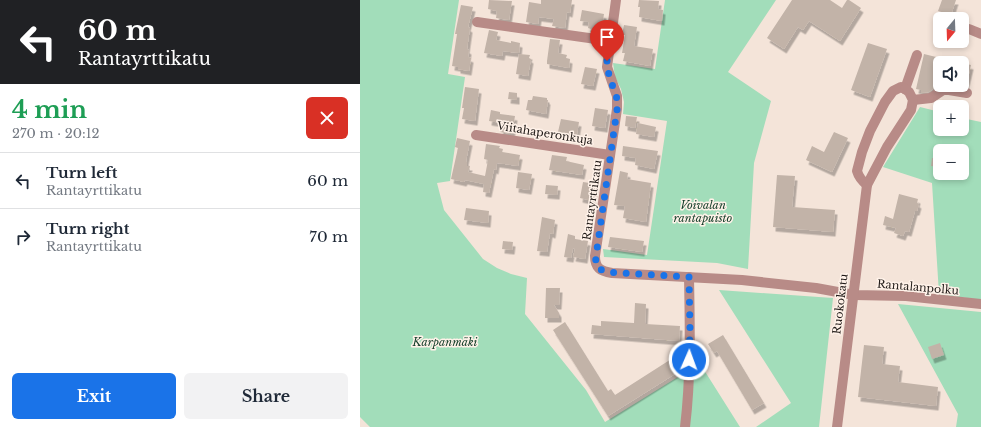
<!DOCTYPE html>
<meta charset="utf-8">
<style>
body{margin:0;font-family:"Libre Baskerville",serif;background:#f2f2f3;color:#1f2937;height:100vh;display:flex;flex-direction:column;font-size:15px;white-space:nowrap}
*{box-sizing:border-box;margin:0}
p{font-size:13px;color:#747a83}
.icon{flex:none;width:22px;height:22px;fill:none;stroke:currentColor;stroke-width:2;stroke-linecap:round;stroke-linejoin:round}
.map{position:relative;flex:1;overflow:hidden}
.details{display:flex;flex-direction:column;background:#fff;width:360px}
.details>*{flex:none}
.top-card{background:#202124;color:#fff;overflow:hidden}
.needle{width:26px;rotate:199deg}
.tools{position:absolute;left:573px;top:12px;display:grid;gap:8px}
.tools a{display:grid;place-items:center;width:36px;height:36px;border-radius:6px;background:#fff;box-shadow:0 2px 6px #0003;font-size:20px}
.pin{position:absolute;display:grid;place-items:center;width:34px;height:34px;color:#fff;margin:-41px -17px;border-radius:50% 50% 50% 0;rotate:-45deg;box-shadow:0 0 4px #0007}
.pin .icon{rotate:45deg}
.me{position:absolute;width:44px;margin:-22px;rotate:2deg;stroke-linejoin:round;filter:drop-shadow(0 0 3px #0008)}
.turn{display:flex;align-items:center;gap:14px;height:84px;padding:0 12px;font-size:18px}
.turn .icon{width:52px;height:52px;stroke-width:2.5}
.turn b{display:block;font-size:28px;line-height:34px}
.round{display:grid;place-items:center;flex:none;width:42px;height:42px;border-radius:6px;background:#f2f2f3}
.headline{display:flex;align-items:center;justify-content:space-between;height:68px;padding:0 12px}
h1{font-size:24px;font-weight:700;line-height:30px;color:#1e9e55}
.button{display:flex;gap:8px;margin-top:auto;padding:8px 12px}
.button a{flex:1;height:46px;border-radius:6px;background:#1a73e8;color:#fff;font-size:16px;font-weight:700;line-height:46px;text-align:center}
.button a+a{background:#f2f2f3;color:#1f2937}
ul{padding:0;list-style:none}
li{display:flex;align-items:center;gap:12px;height:56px;padding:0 12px;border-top:1px solid #e0e1e3}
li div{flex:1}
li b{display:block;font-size:15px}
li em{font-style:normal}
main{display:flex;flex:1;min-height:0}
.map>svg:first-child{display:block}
.green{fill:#a2ddba;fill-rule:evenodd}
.building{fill:#c2b3a8;filter:url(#shadow)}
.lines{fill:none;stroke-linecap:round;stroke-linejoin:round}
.street{stroke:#b88b87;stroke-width:10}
.route{stroke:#1a73e8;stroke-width:7;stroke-dasharray:0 12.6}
.labels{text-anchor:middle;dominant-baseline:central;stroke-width:3;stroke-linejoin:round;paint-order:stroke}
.street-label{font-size:11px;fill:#211b18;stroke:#fff2e9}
.park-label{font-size:11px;font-style:italic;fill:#103b26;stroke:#fff2e9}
</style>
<main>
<section class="details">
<div class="top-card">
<div class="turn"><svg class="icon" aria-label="left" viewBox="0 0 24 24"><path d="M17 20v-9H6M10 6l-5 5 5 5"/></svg><div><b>60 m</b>Rantayrttikatu</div></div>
</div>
<div class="headline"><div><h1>4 min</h1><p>270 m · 20:12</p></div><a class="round" style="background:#d93025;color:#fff"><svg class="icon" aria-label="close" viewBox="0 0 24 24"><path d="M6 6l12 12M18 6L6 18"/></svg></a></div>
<ul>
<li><svg class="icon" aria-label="left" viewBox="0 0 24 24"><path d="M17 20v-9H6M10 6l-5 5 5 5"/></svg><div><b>Turn left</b><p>Rantayrttikatu</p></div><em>60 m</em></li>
<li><svg class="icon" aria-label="right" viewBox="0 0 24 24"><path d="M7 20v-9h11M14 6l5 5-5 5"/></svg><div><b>Turn right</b><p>Rantayrttikatu</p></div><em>70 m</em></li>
</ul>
<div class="button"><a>Exit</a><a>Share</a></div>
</section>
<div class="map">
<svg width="621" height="427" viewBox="0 0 621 427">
<defs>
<filter id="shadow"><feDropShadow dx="2.5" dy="4.5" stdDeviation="0" flood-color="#0004"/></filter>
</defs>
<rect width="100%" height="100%" fill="#f4e4d9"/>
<g class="green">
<path d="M 0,0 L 99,0 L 88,74 L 105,77 L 90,181 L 77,183 L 84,210 L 123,259 L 137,268 L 151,274 L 167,278 L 165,314 L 226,390 L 245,422 L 326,372 L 339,362 L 380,427 L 10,427 L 0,417 Z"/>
<path d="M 305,0 L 416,0 L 368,72 L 411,101 L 394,163 L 388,269 L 357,263 L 244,257 L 243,249 L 287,255 L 307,121 L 263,114 L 264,102 L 261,89 L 255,77 L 253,63 L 295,69 Z"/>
<path d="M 560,107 L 580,112 L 580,129 L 602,129 L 602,118 L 621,122 L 621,300 L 579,294 L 572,183 L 523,167 ZM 580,151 L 602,151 L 602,173 L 580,173 Z"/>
<path d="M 359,290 L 473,298 L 459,427 L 396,427 L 431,403 Z"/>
<path d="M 538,304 L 621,312 L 621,427 L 596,427 L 598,414 Z"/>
</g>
<g class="building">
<path d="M 129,0 L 152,1 L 149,20 L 136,18 L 137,11 L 128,9 Z"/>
<path d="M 181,0 L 212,0 L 210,13 L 207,12 L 205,28 L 192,26 L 194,19 L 179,17 L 178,24 L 166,22 L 169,2 L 181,4 Z"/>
<path d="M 279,0 L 299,1 L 298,9 L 303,10 L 302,21 L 279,17 L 280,7 L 278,7 Z"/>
<path d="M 432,0 L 470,0 L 482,8 L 487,0 L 489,0 L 501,8 L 480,41 L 449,21 L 443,30 L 438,27 L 424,49 L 407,38 Z"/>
<path d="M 582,0 L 596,0 L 591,15 L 578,11 Z"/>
<path d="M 101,5 L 113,7 L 108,27 L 110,28 L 107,49 L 109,50 L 108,57 L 111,58 L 109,71 L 98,69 L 98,67 L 92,66 L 97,34 L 95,34 Z"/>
<path d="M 222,10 L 244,14 L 241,33 L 230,32 L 231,29 L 228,28 L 229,22 L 220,21 Z"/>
<path d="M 264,25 L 277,27 L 274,46 L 293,49 L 290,66 L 263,61 L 265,53 L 262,53 L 265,35 L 262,35 Z"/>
<path d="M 129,30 L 138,32 L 136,40 L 151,43 L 151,41 L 160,43 L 159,53 L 143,51 L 142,56 L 124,53 Z"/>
<path d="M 190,39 L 200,40 L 198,53 L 207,55 L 206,58 L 210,59 L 209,68 L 187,64 L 187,61 Z"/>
<path d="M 508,43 L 527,49 L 510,97 L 491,90 Z"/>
<path d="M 159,54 L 170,55 L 169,58 L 171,59 L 168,76 L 156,74 Z"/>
<path d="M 564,54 L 580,58 L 580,81 L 575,80 L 574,88 L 569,92 L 561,93 L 561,90 L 556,89 Z"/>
<path d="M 602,63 L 611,65 L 606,86 L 602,86 Z"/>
<path d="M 225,67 L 237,69 L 233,86 L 221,84 Z"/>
<path d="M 105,87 L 119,89 L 115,121 L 102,119 L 104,108 L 102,108 Z"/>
<path d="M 149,92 L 157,93 L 157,100 L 148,99 Z"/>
<path d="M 173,96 L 187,98 L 187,100 L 188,100 L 186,114 L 166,110 L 168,100 L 172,100 Z"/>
<path d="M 235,108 L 248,110 L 245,128 L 232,126 Z"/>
<path d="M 131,110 L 140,112 L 140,114 L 155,116 L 152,134 L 140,132 L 142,123 L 129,121 Z"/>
<path d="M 266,116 L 277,117 L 275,128 L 265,126 Z"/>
<path d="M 201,119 L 219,122 L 217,134 L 198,132 Z"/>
<path d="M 278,123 L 296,127 L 294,137 L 276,134 Z"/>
<path d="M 474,132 L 488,138 L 472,172 L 446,160 L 452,146 L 464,152 Z"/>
<path d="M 97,138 L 110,141 L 106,161 L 107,162 L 107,166 L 110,166 L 108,172 L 125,176 L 128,160 L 124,159 L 126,144 L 140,146 L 139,148 L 143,149 L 142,152 L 160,155 L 158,166 L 137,163 L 136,170 L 134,169 L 129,193 L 123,192 L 124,184 L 105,180 L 104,182 L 91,179 L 98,148 L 95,147 Z"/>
<path d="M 263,146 L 298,151 L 294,169 L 275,165 L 276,158 L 262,156 Z"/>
<path d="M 192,155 L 207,157 L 206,161 L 224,165 L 222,175 L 189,170 Z"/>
<path d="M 572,158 L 580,159 L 580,167 L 571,166 Z"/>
<path d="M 260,171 L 268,173 L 267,179 L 291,183 L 286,222 L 263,218 L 265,206 L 254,205 Z"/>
<path d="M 158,172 L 172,174 L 169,190 L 156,188 Z"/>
<path d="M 417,175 L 435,176 L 432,207 L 475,210 L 473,232 L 413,227 Z"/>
<path d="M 223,182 L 236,184 L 233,201 L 220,198 Z"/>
<path d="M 186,185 L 198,186 L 197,195 L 185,194 Z"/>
<path d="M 539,194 L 558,199 L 557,203 L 559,204 L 557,211 L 555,211 L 549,232 L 545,231 L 543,236 L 534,233 L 536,228 L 523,225 L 525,216 L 533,219 Z"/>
<path d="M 106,208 L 129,211 L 128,223 L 104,220 Z"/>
<path d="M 182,217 L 195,220 L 193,234 L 190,233 L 187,252 L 177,251 Z"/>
<path d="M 208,234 L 215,236 L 215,239 L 228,241 L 225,259 L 213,257 L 215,249 L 213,248 L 211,258 L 204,257 Z"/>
<path d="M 250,237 L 284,241 L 282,252 L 248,247 Z"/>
<path d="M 143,241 L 153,242 L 152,250 L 142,249 Z"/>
<path d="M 186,288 L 200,288 L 199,305 L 194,305 L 199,313 L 199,318 L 185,318 Z"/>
<path d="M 275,303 L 286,304 L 285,324 L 320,326 L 319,341 L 231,334 L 232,325 L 241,326 L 241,321 L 274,323 Z"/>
<path d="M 205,322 L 248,391 L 251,389 L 255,395 L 316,356 L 323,369 L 248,416 L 193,330 Z"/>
<path d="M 363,335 L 404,403 L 392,410 L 357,351 L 354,353 L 348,344 Z"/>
<path d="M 580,343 L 584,355 L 572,359 L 568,347 Z"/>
<path d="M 504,345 L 524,347 L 522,364 L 540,366 L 538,382 L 578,387 L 576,406 L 498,397 Z"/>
</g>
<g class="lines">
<g class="street">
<path d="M 256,0 L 247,67 L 257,96 L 257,109 L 235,256 C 235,268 240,271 252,273 L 382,280 L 456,288 L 494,295 L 546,296 L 621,304"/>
<path d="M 117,22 L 250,41"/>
<path d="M 609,29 L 621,34"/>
<path d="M 545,89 L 557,55"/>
<path d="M 553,100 L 571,98 L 583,90 L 589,90 L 607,93"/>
<path d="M 116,135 L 250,155"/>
<path d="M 507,185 C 502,181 499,178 497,171 L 502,152 L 510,131 L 525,102 L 533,91 L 541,87 L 545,89"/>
<path d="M 325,427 C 331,378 330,327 329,277"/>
<path d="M 477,427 L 507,185 L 527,147 L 551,110 L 553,100 L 549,92 L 545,89"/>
</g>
</g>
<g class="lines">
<path class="route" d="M 247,61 C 247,76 255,89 258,103 L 236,256 C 235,266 237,269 247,272 L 329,277 L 330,330 L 329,360"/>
</g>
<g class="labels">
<g class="street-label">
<text transform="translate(185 133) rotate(9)">Viitahaperonkuja</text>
<text transform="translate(232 200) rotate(-82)">Rantayrttikatu</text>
<text transform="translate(558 287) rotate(5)">Rantalanpolku</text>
<text transform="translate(480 304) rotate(-83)">Ruokokatu</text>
</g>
<g class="park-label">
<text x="343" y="205">Voivalan<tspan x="343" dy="13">rantapuisto</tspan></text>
<text x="85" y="342">Karpanmäki</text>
</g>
</g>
</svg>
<div class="tools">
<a><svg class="needle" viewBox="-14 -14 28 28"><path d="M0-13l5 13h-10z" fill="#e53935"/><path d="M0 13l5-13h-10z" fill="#747a83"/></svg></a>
<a><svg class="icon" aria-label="sound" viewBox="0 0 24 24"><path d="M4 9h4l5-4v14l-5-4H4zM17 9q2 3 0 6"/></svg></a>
<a>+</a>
<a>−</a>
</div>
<div class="pin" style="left:247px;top:61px;background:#d93025"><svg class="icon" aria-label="arrive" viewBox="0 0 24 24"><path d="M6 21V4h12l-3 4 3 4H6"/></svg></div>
<svg class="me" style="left:329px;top:360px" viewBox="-20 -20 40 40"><circle r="17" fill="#1a73e8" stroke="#fff" stroke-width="3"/><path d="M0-11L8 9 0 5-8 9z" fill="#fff"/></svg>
</div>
</main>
